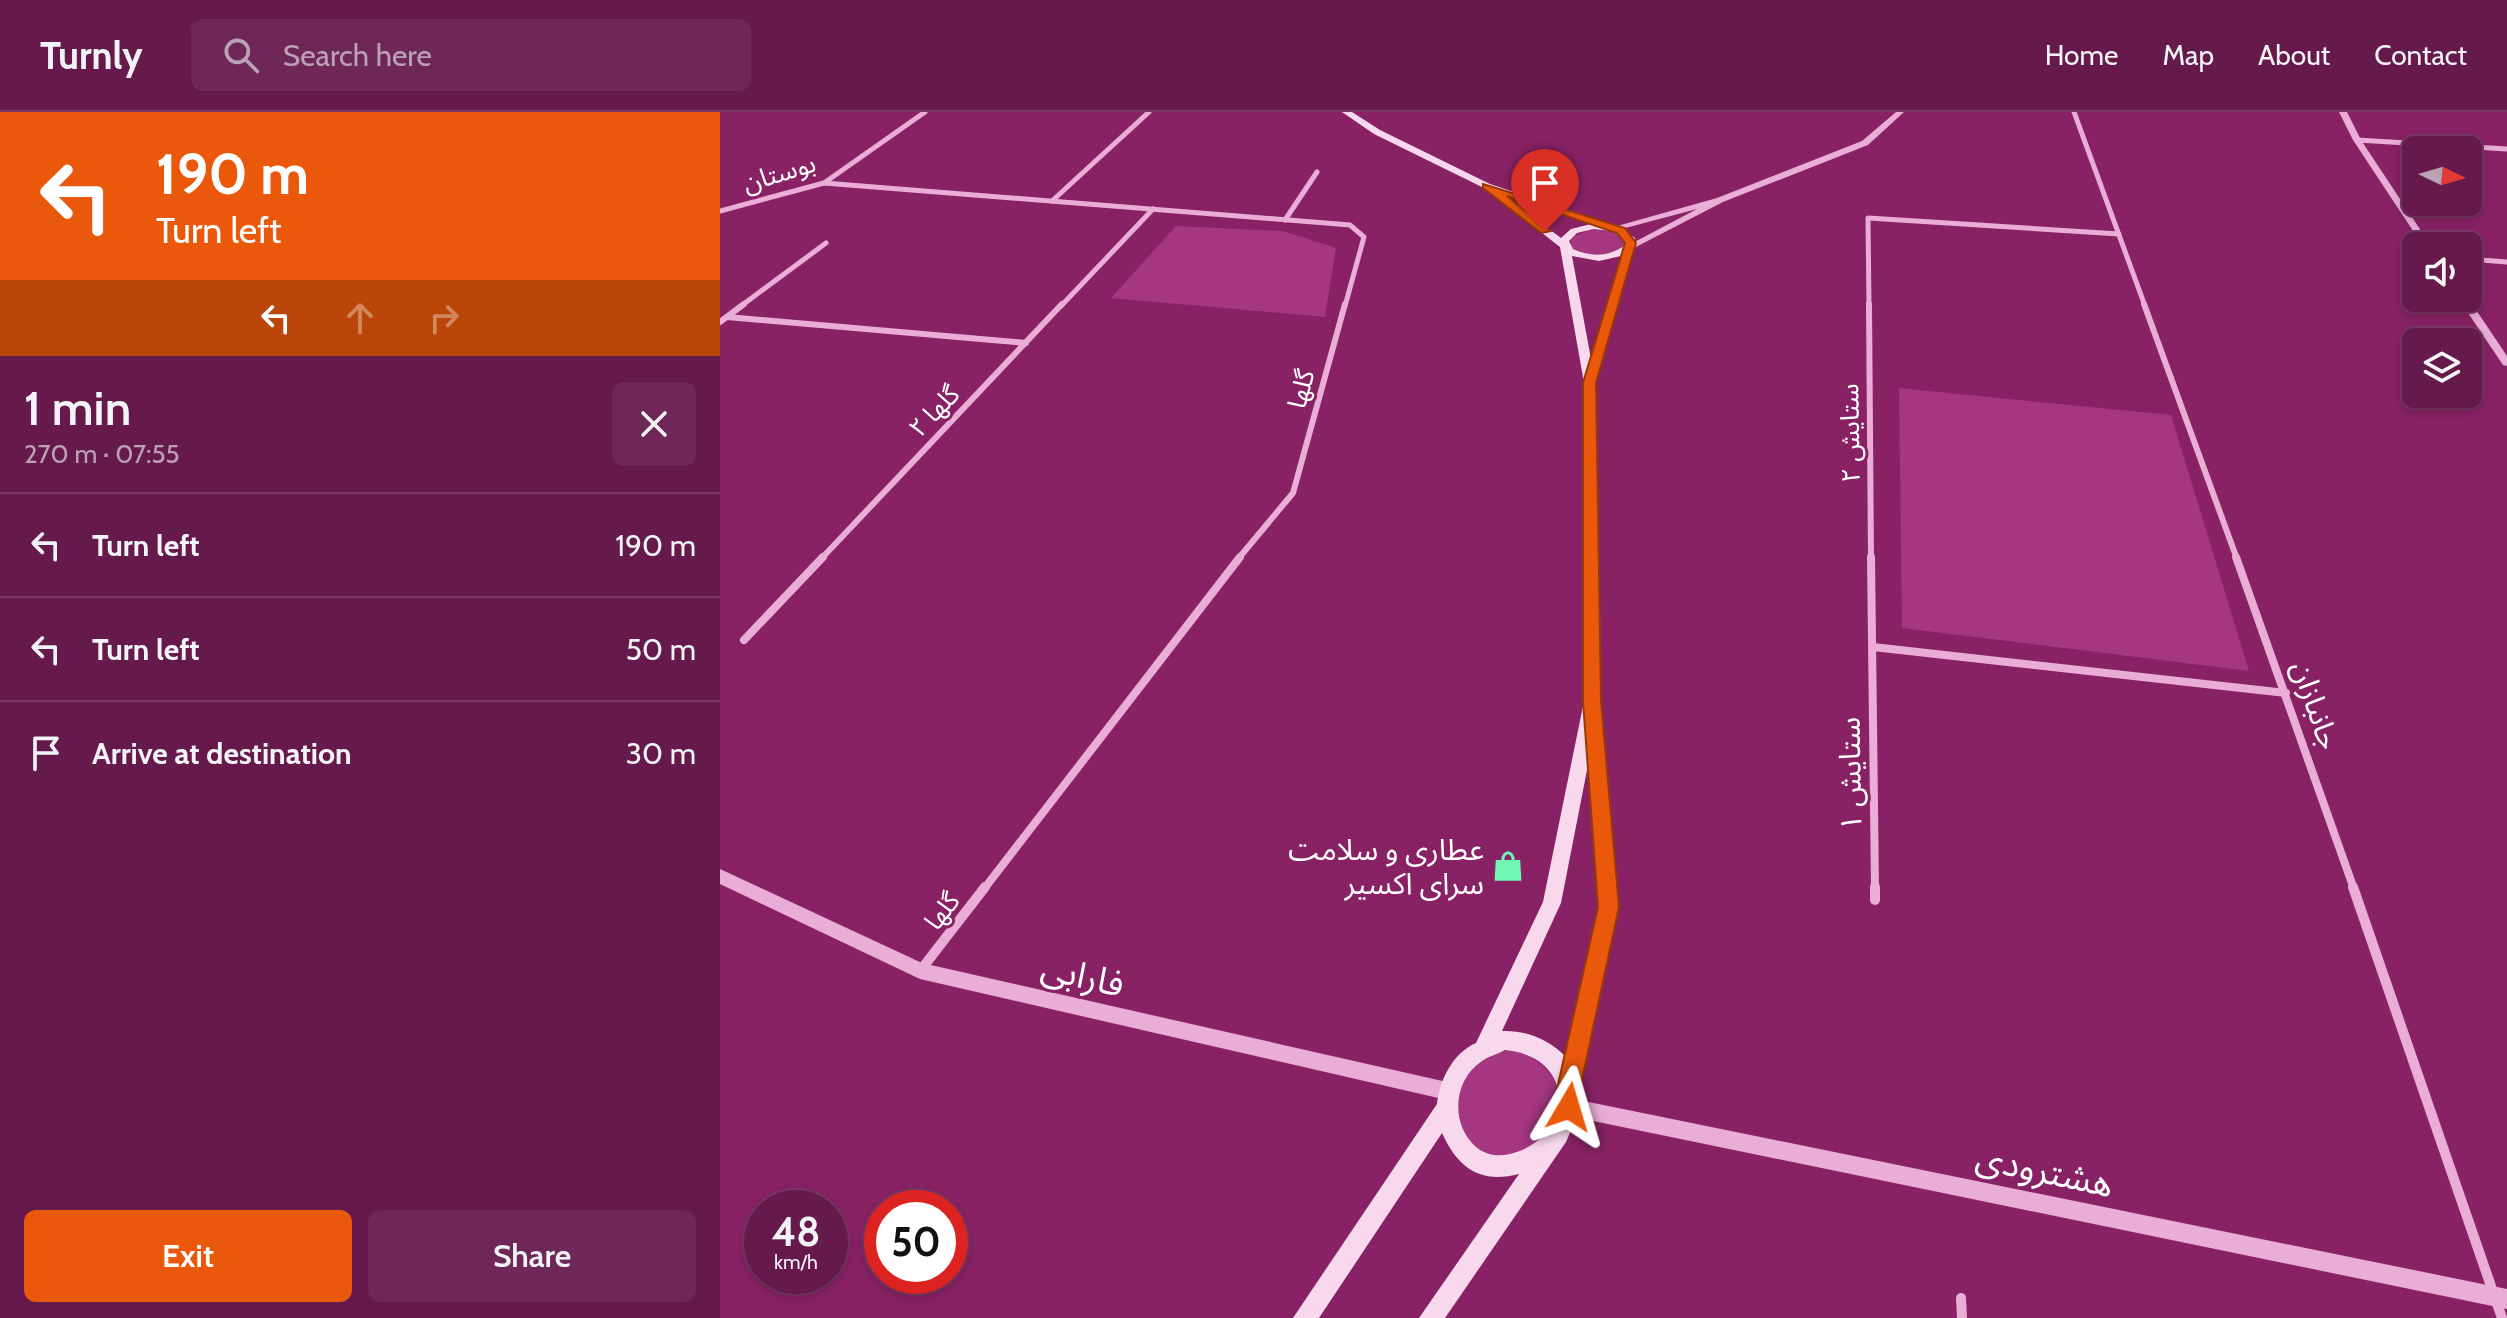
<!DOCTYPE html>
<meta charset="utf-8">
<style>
body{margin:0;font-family:Cabin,"Noto Sans Arabic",sans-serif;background:#6e2756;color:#f1f3f6;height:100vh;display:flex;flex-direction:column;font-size:30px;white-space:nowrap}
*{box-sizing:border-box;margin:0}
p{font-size:26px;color:#bca1b5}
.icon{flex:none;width:44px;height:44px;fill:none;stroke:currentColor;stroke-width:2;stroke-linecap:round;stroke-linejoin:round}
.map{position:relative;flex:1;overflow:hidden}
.details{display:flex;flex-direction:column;background:#661a4c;width:720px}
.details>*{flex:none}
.guide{background:#ea580c;color:#fff;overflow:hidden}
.needle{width:52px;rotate:95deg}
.fabs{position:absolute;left:1682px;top:24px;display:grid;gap:16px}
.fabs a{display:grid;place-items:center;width:80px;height:80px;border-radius:12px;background:#661a4c;box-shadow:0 4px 12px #0003,0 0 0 2px #793864;font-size:40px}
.speed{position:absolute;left:24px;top:1078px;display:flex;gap:16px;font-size:40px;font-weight:700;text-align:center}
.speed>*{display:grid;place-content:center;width:104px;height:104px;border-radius:50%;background:#661a4c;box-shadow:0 4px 12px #0003,0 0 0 2px #793864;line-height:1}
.speed small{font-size:20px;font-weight:400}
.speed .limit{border:12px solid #d22;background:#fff;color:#111}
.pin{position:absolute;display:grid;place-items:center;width:68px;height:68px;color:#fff;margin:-82px -34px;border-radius:50% 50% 50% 0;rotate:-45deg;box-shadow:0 0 8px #0007}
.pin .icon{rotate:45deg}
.me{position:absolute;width:88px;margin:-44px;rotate:7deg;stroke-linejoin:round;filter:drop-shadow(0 0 6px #0008)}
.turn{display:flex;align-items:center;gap:28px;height:168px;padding:0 24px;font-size:36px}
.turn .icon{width:104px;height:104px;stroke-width:2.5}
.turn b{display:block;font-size:56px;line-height:68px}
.lanes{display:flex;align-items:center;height:76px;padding:0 24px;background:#0003;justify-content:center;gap:40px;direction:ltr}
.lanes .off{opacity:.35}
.round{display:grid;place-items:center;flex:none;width:84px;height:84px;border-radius:12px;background:#6e2756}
.summary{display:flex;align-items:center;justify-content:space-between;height:136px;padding:0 24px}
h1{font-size:48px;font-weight:600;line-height:60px}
.primary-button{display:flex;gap:16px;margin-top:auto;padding:16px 24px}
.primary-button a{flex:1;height:92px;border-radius:12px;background:#ea580c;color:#fff;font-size:32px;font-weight:600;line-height:92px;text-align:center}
.primary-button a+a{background:#6e2756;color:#f1f3f6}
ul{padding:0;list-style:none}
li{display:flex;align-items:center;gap:24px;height:104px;padding:0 24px;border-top:2px solid #793864}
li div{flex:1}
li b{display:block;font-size:30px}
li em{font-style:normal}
header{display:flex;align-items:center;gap:48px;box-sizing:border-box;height:112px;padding:0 40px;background:#661a4c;border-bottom:2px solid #793864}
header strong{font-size:38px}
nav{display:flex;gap:44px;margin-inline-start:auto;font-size:28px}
.search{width:560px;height:72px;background:#6e2756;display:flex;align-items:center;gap:20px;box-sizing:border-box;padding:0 28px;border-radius:12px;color:#bca1b5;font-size:30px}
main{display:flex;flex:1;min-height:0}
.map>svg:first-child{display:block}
.green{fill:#a53680}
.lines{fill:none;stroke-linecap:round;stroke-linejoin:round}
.minor-far3{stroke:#eaadd6;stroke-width:5}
.minor-far2{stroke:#eaadd6;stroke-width:6}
.minor-far1{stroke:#eaadd6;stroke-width:8}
.minor{stroke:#eaadd6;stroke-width:10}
.tertiary{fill:#eaadd6;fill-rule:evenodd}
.secondary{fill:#f8d8ed;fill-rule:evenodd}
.route{fill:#ea580c;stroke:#983908;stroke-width:2}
.labels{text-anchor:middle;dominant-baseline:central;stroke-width:6;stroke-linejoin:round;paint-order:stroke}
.far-street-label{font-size:26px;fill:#fff;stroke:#882265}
.street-label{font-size:30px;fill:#fff;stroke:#882265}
.poi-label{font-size:30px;fill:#fff;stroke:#882265;text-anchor:end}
.near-street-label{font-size:36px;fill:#fff;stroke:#882265}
</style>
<header>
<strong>Turnly</strong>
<div class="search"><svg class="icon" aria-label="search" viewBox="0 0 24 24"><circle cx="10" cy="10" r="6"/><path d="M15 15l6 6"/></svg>Search here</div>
<nav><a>Home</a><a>Map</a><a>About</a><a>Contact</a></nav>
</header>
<main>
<section class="details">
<div class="guide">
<div class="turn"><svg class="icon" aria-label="left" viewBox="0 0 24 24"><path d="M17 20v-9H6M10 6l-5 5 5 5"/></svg><div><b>190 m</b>Turn left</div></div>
<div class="lanes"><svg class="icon" aria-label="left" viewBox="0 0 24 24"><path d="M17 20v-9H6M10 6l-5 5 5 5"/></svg><svg class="icon off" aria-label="ahead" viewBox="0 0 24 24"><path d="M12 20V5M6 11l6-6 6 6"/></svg><svg class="icon off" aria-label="right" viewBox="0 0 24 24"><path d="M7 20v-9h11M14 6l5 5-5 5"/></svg></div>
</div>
<div class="summary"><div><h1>1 min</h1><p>270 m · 07:55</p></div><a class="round"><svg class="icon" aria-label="close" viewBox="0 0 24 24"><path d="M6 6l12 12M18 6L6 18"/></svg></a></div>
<ul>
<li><svg class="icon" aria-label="left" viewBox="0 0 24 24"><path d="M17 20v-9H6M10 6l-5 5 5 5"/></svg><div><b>Turn left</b></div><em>190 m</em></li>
<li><svg class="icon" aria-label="left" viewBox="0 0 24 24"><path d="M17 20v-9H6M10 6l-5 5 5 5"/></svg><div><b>Turn left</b></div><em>50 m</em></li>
<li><svg class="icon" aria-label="arrive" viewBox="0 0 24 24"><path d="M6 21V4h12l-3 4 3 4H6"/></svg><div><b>Arrive at destination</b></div><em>30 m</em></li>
</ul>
<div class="primary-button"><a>Exit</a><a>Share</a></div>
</section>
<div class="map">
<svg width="1787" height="1206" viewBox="0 0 1787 1206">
<rect width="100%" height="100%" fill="#882265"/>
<g class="green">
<path d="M 456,114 L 563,119 L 616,136 L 605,205 L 391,186 Z"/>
<path d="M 870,117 L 896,120 L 905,127 L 905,132 C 892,147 866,147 851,135 L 851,126 Z"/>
<path d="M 1179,276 L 1451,303 L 1529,559 L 1182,516 Z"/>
<path d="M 790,938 C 835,946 858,994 823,1029 C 798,1053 755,1049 740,1017 C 737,1010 738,1002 738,994 C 738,961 759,944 790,938 Z"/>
</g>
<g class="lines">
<g class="minor-far3">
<path d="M 1354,0 L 1425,194"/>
<path d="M 1637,28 L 1787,37"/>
<path d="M 104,71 L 630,113 L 644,125 L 625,194"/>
<path d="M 332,89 L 429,0"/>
<path d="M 0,99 L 104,71 L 205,0"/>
<path d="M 565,108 L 597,60"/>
<path d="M 1748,147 L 1787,150"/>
<path d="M 21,194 L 106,131"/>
<path d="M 341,194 L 433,97"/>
<path d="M 1149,194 L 1148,106 L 1399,122"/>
</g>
<g class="minor-far2">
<path d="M 1149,192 L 1151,447"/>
<path d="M 1424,192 L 1517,447"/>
<path d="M 7,205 L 306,231"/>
<path d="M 0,210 L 24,192"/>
<path d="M 101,447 L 342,192"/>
<path d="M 518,447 L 573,381 L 625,192"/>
</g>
<g class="minor-far1">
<path d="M 1151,445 L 1155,777"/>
<path d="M 1516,445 L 1634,777"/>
<path d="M 24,528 L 103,445"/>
<path d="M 1153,535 L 1566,581"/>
<path d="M 264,777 L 520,445"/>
</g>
<g class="minor">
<path d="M 1155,775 L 1155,788"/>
<path d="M 1633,775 L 1782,1206"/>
<path d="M 200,859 L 265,775"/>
<path d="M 1241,1186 L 1242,1206"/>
</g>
<g class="tertiary">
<path d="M 1176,0 L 1184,0 L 1148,33 L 1003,90 L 912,137 L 905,135 L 977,97 L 894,119 L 890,116 L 997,86 L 1142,29 Z"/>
<path d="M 1619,0 L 1627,0 L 1641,28 L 1711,134 L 1703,134 L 1633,28 Z"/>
<path d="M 1738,186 L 1748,186 L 1787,244 L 1787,254 L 1783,253 Z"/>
<path d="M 0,757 L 202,851 L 727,970 L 733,973 L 736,979 L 733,985 L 727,988 L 200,867 L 0,772 Z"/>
<path d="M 849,986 L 1787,1177 L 1787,1197 L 849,1004 L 842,1002 L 840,995 L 842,988 Z"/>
</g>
<path class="secondary" d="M 622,0 L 632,0 L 660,18 L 770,72 L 897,114 L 915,126 L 876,271 L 880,589 L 898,795 L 858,977 L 855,1009 L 846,1030 L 725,1206 L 699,1206 L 799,1062 C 760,1072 738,1056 722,1021 L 599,1206 L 573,1206 L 717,992 C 720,967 733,941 756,931 L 823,790 L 864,589 L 864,271 L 840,135 L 764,76 L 654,22 ZM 784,83 L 871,112 L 851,117 L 841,126 ZM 873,117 L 892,119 L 905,127 L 904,134 C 888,145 871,145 853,137 L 849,129 L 857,121 ZM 852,144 L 879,149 L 901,144 L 871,247 ZM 869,648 L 880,795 L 845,944 C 828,927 806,918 782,919 L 841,791 ZM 785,938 C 859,945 853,1027 790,1042 C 777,1045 766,1043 756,1035 C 730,1012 733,968 762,949 C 769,944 778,942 785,938 Z"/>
</g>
<path class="route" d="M 763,72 L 905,116 L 916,131 L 876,271 L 881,589 L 899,795 L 860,977 L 861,995 L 857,1004 L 849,1007 L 840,1004 L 837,977 L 878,795 L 863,589 L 863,271 L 905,131 L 897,121 L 787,84 L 831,119 L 821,121 L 763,76 Z"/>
<defs>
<symbol id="shop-bare" viewBox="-9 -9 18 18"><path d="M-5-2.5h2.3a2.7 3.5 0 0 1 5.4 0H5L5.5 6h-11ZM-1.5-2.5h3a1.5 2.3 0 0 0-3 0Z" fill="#6ff6b2" stroke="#882265" stroke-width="2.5" paint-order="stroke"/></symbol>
</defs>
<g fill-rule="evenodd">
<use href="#shop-bare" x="766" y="732" width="44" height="44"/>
</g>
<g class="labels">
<g class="far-street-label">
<text transform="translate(59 61) rotate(-17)">بوستان</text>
<text transform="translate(581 277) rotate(-75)">گلها</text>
<text transform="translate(214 299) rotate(-46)">گلها ۲</text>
<text transform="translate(1130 321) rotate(-91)">ستایش ۲</text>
<text transform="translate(222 799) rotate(-52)">گلها</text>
</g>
<g class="street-label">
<text transform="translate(1596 593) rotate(71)">جانبازان</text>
<text transform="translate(1130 662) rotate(-91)">ستایش ۱</text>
</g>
<g class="poi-label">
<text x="764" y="737">عطاری و سلامت<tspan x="764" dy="34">سرای اکسیر</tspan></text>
</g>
<g class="near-street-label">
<text transform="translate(363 863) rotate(13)">فارابی</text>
<text transform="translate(1325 1058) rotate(12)">هشترودی</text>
</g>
</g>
</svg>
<div class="fabs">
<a><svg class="needle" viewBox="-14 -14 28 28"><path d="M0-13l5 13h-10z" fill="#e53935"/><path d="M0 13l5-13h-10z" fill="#bca1b5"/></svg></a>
<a><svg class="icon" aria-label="sound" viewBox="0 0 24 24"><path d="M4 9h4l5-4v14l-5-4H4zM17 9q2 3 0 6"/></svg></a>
<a><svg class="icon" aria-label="layers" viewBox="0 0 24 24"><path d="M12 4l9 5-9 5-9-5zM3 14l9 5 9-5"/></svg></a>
</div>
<div class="speed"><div>48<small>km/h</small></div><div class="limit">50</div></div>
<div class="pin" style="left:825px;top:119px;background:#d93025"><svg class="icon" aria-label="arrive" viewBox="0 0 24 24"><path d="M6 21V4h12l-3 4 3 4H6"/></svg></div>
<svg class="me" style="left:849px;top:995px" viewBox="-20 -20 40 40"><path d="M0-17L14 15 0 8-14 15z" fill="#ea580c" stroke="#fff" stroke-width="4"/></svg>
</div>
</main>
